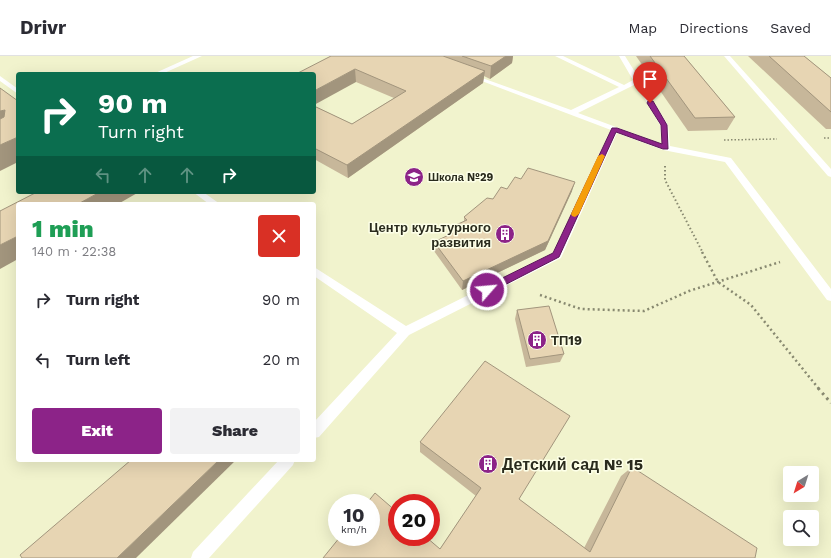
<!DOCTYPE html>
<meta charset="utf-8">
<style>
body{margin:0;font-family:"Work Sans",sans-serif;background:#f2f2f3;color:#2b2b33;height:100vh;display:flex;flex-direction:column;font-size:15px;white-space:nowrap}
*{box-sizing:border-box;margin:0}
p{font-size:13px;color:#7c7c81}
.icon{flex:none;width:22px;height:22px;fill:none;stroke:currentColor;stroke-width:2;stroke-linecap:round;stroke-linejoin:round}
.map{position:relative;flex:1;overflow:hidden}
.panel{position:absolute;left:16px;top:146px;width:300px;height:260px;display:flex;flex-direction:column;background:#fff;border-radius:4px;box-shadow:0 4px 16px #0002}
.panel>*{flex:none}
.top-card{position:absolute;left:16px;top:16px;width:300px;height:122px;border-radius:4px;box-shadow:0 4px 16px #0002;background:#0b6e4f;color:#fff;overflow:hidden}
.needle{width:26px;rotate:218deg}
.fabs{position:absolute;left:783px;top:410px;display:grid;gap:8px}
.fabs a{display:grid;place-items:center;width:36px;height:36px;border-radius:4px;background:#fff;box-shadow:0 4px 16px #0002;font-size:20px}
.speed{position:absolute;left:328px;top:438px;display:flex;gap:8px;font-size:20px;font-weight:700;text-align:center}
.speed>*{display:grid;place-content:center;width:52px;height:52px;border-radius:50%;background:#fff;box-shadow:0 4px 16px #0002;line-height:1}
.speed small{font-size:10px;font-weight:400}
.speed .limit{border:6px solid #d22;background:#fff;color:#111}
.pin{position:absolute;display:grid;place-items:center;width:34px;height:34px;color:#fff;margin:-41px -17px;border-radius:50% 50% 50% 0;rotate:-45deg;box-shadow:0 0 4px #0007}
.pin .icon{rotate:45deg}
.me{position:absolute;width:44px;margin:-22px;rotate:63deg;stroke-linejoin:round;filter:drop-shadow(0 0 3px #0008)}
.turn{display:flex;align-items:center;gap:14px;height:84px;padding:0 16px;font-size:18px}
.turn .icon{width:52px;height:52px;stroke-width:2.5}
.turn b{display:block;font-size:28px;line-height:34px}
.lanes{display:flex;align-items:center;height:38px;padding:0 16px;background:#0003;justify-content:center;gap:20px;direction:ltr}
.lanes .off{opacity:.35}
.round{display:grid;place-items:center;flex:none;width:42px;height:42px;border-radius:4px;background:#f2f2f3}
.head{display:flex;align-items:center;justify-content:space-between;height:68px;padding:0 16px}
h1{font-size:24px;font-weight:800;line-height:30px;color:#1e9e55}
.cta{display:flex;gap:8px;margin-top:auto;padding:8px 16px}
.cta a{flex:1;height:46px;border-radius:4px;background:#8c2388;color:#fff;font-size:16px;font-weight:800;line-height:46px;text-align:center}
.cta a+a{background:#f2f2f3;color:#2b2b33}
ul{padding:0;list-style:none}
li{display:flex;align-items:center;gap:12px;height:60px;padding:0 16px}
li div{flex:1}
li b{display:block;font-size:15px}
li em{font-style:normal}
header{display:flex;align-items:center;gap:24px;box-sizing:border-box;height:56px;padding:0 20px;background:#fff;border-bottom:1px solid #e1e1e2}
header strong{font-size:19px}
nav{display:flex;gap:22px;margin-inline-start:auto;font-size:14px}
.map>svg:first-child{display:block}
.lines{fill:none;stroke-linecap:round;stroke-linejoin:round}
.path-far3{stroke:#888970;stroke-width:1.5;stroke-dasharray:1.5 2;stroke-linecap:butt}
.path-far2{stroke:#888970;stroke-width:2;stroke-dasharray:1.5 2.5;stroke-linecap:butt}
.path-far1{stroke:#888970;stroke-width:2.5;stroke-dasharray:2 3;stroke-linecap:butt}
.path{stroke:#888970;stroke-width:3;stroke-dasharray:2.5 4;stroke-linecap:butt}
.lane{fill:#fff;fill-rule:evenodd}
.wall{fill:#c7b79a}
.shaded-wall{fill:#a2957d}
.building{fill:#e7d5b3;stroke:#a2957d}
.route{fill:#8c2388;stroke:#5b1758}
.slow{fill:#f59e0b}
.labels{text-anchor:middle;dominant-baseline:central;stroke-width:3;stroke-linejoin:round;paint-order:stroke}
.far-poi-label{font-size:11px;font-weight:bold;fill:#2a2b1d;stroke:#fdffe8;text-anchor:start}
.poi-label{font-size:13px;font-weight:bold;fill:#2a2b1d;stroke:#fdffe8;text-anchor:end}
.near-poi-label{font-size:16px;font-weight:bold;fill:#2a2b1d;stroke:#fdffe8;text-anchor:start}
</style>
<header>
<strong>Drivr</strong>
<nav><a>Map</a><a>Directions</a><a>Saved</a></nav>
</header>
<div class="map">
<svg width="831" height="502" viewBox="0 0 831 502">
<rect width="100%" height="100%" fill="#f1f3cd"/>
<g class="lines">
<g class="path-far3">
<path d="M 824,82 L 831,82"/>
<path d="M 724,84 L 777,83"/>
</g>
<path class="path-far2" d="M 665,110 L 665,124 L 703,197"/>
<g class="path-far1">
<path d="M 702,196 L 718,226 L 751,249 L 819,333"/>
<path d="M 540,239 L 581,253 L 644,255 L 689,235 L 780,206"/>
</g>
<path class="path" d="M 818,332 L 831,347"/>
<g class="lane">
<path d="M 193,0 L 202,0 L 162,18 L 153,18 Z"/>
<path d="M 555,0 L 563,0 L 624,29 L 633,24 L 619,0 L 625,0 L 668,69 L 670,90 L 731,102 L 831,233 L 831,245 L 827,244 L 725,106 L 663,94 L 617,77 L 561,202 L 409,279 L 319,381 L 314,382 L 314,366 L 397,277 L 314,220 L 314,211 L 406,270 L 553,197 L 611,74 L 466,19 L 471,18 L 571,54 L 619,31 ZM 636,28 L 660,69 L 662,88 L 578,57 Z"/>
<path d="M 724,0 L 730,0 L 831,113 L 831,121 L 828,120 Z"/>
<path d="M 0,20 L 18,33 L 18,38 L 0,25 Z"/>
<path d="M 193,136 L 203,136 L 220,148 L 209,148 Z"/>
<path d="M 279,404 L 295,404 L 293,409 L 209,502 L 191,502 L 193,496 Z"/>
</g>
</g>
<g class="wall">
<path d="M 331,0 L 513,0 L 512,7 L 490,23 L 484,20 L 483,27 L 348,122 L 314,103 L 314,50 L 352,68 L 394,42 L 356,26 Z"/>
<path d="M 636,0 L 684,0 L 735,61 L 727,74 L 688,75 Z"/>
<path d="M 748,0 L 804,0 L 831,22 L 831,73 L 826,73 Z"/>
<path d="M 507,133 L 572,135 L 545,194 L 462,234 L 434,195 L 434,186 L 449,179 L 449,172 L 464,166 L 464,161 L 493,143 Z"/>
<path d="M 517,254 L 564,298 L 560,306 L 526,311 L 515,263 Z"/>
<path d="M 420,386 L 519,443 L 584,492 L 621,420 L 632,411 L 755,502 L 440,493 L 476,440 L 420,396 Z"/>
</g>
<g class="shaded-wall">
<path d="M 506,0 L 513,0 L 512,7 L 490,23 L 491,10 Z"/>
<path d="M 355,13 L 356,26 L 314,49 L 314,35 Z"/>
<path d="M 485,15 L 483,27 L 348,122 L 347,109 Z"/>
<path d="M 5,54 L 18,71 L 0,78 L 0,55 Z"/>
<path d="M 18,81 L 18,106 L 0,115 L 0,89 Z"/>
<path d="M 575,126 L 572,135 L 545,194 L 462,234 L 463,225 Z"/>
<path d="M 100,136 L 139,136 L 118,148 L 78,148 Z"/>
<path d="M 18,180 L 18,203 L 0,213 L 0,189 Z"/>
<path d="M 219,404 L 236,404 L 136,502 L 117,502 Z"/>
</g>
<g class="building">
<path d="M 331,0 L 443,0 L 485,15 L 347,109 L 314,92 L 314,50 L 352,68 L 406,35 L 355,13 L 314,35 L 314,18 L 296,18 Z"/>
<path d="M 462,0 L 506,0 L 491,10 Z"/>
<path d="M 650,0 L 684,0 L 735,61 L 695,62 Z"/>
<path d="M 769,0 L 804,0 L 831,22 L 831,56 Z"/>
<path d="M 0,32 L 18,45 L 18,81 L 0,89 L 0,63 L 4,61 L 5,54 L 0,55 Z"/>
<path d="M 528,112 L 575,126 L 548,185 L 463,225 L 434,186 L 453,177 L 449,172 L 467,164 L 464,161 L 487,142 L 493,143 L 501,131 L 507,133 L 515,121 L 521,123 Z"/>
<path d="M 37,136 L 100,136 L 78,148 L 18,148 L 18,180 L 0,189 L 0,155 Z"/>
<path d="M 549,250 L 564,298 L 530,303 L 517,254 Z"/>
<path d="M 485,305 L 570,360 L 519,443 L 590,496 L 632,411 L 757,492 L 755,502 L 323,502 L 340,481 L 371,481 L 371,447 L 367,447 L 375,437 L 397,456 L 397,481 L 426,481 L 440,493 L 481,432 L 420,386 Z"/>
<path d="M 131,404 L 219,404 L 117,502 L 22,502 L 20,499 Z"/>
</g>
<path class="route" d="M 648,45 L 653,45 L 667,69 L 668,93 L 663,93 L 616,76 L 559,201 L 491,236 L 484,236 L 483,234 L 484,231 L 553,197 L 612,72 L 617,72 L 662,88 L 661,69 L 647,47 Z"/>
<path class="slow" d="M 602,98 L 605,100 L 579,158 L 575,161 L 572,160 L 571,158 L 598,100 Z"/>
<defs>
<symbol id="school-disc" viewBox="-11 -11 22 22"><circle r="9.5" fill="#8c2388" stroke="#fdffe8"/><path d="M0-5L7-2L0 1L-7-2ZM-4 1L0 2.5L4 1V4Q0 6-4 4Z" fill="#fff"/></symbol>
<symbol id="building-disc" viewBox="-11 -11 22 22"><circle r="9.5" fill="#8c2388" stroke="#fdffe8"/><path d="M-4-6H4V6H1V3H-1V6H-4ZM-2.5-4.3h1.7v1.8h-1.7ZM.8-4.3h1.7v1.8H.8ZM-2.5-1h1.7V.8h-1.7ZM.8-1h1.7V.8H.8Z" fill="#fff"/></symbol>
</defs>
<g fill-rule="evenodd">
<use href="#school-disc" x="403" y="110" width="22" height="22"/>
<use href="#building-disc" x="494" y="167" width="22" height="22"/>
<use href="#building-disc" x="526" y="273" width="22" height="22"/>
<use href="#building-disc" x="477" y="397" width="22" height="22"/>
</g>
<g class="labels">
<g class="far-poi-label">
<text x="428" y="121">Школа №29</text>
</g>
<g class="poi-label">
<text x="491" y="171">Центр культурного<tspan x="491" dy="15">развития</tspan></text>
<text x="551" y="284" text-anchor="start">ТП19</text>
</g>
<g class="near-poi-label">
<text x="502" y="408">Детский сад № 15</text>
</g>
</g>
</svg>
<div class="fabs">
<a><svg class="needle" viewBox="-14 -14 28 28"><path d="M0-13l5 13h-10z" fill="#e53935"/><path d="M0 13l5-13h-10z" fill="#7c7c81"/></svg></a>
<a><svg class="icon" aria-label="search" viewBox="0 0 24 24"><circle cx="10" cy="10" r="6"/><path d="M15 15l6 6"/></svg></a>
</div>
<div class="speed"><div>10<small>km/h</small></div><div class="limit">20</div></div>
<div class="pin" style="left:650px;top:47px;background:#d93025"><svg class="icon" aria-label="arrive" viewBox="0 0 24 24"><path d="M6 21V4h12l-3 4 3 4H6"/></svg></div>
<svg class="me" style="left:487px;top:234px" viewBox="-20 -20 40 40"><circle r="17" fill="#8c2388" stroke="#fff" stroke-width="3"/><path d="M0-11L8 9 0 5-8 9z" fill="#fff"/></svg>
<div class="top-card">
<div class="turn"><svg class="icon" aria-label="right" viewBox="0 0 24 24"><path d="M7 20v-9h11M14 6l5 5-5 5"/></svg><div><b>90 m</b>Turn right</div></div>
<div class="lanes"><svg class="icon off" aria-label="left" viewBox="0 0 24 24"><path d="M17 20v-9H6M10 6l-5 5 5 5"/></svg><svg class="icon off" aria-label="ahead" viewBox="0 0 24 24"><path d="M12 20V5M6 11l6-6 6 6"/></svg><svg class="icon off" aria-label="ahead" viewBox="0 0 24 24"><path d="M12 20V5M6 11l6-6 6 6"/></svg><svg class="icon" aria-label="right" viewBox="0 0 24 24"><path d="M7 20v-9h11M14 6l5 5-5 5"/></svg></div>
</div>
<section class="panel">
<div class="head"><div><h1>1 min</h1><p>140 m · 22:38</p></div><a class="round" style="background:#d93025;color:#fff"><svg class="icon" aria-label="close" viewBox="0 0 24 24"><path d="M6 6l12 12M18 6L6 18"/></svg></a></div>
<ul>
<li><svg class="icon" aria-label="right" viewBox="0 0 24 24"><path d="M7 20v-9h11M14 6l5 5-5 5"/></svg><div><b>Turn right</b></div><em>90 m</em></li>
<li><svg class="icon" aria-label="left" viewBox="0 0 24 24"><path d="M17 20v-9H6M10 6l-5 5 5 5"/></svg><div><b>Turn left</b></div><em>20 m</em></li>
</ul>
<div class="cta"><a>Exit</a><a>Share</a></div>
</section>
</div>
